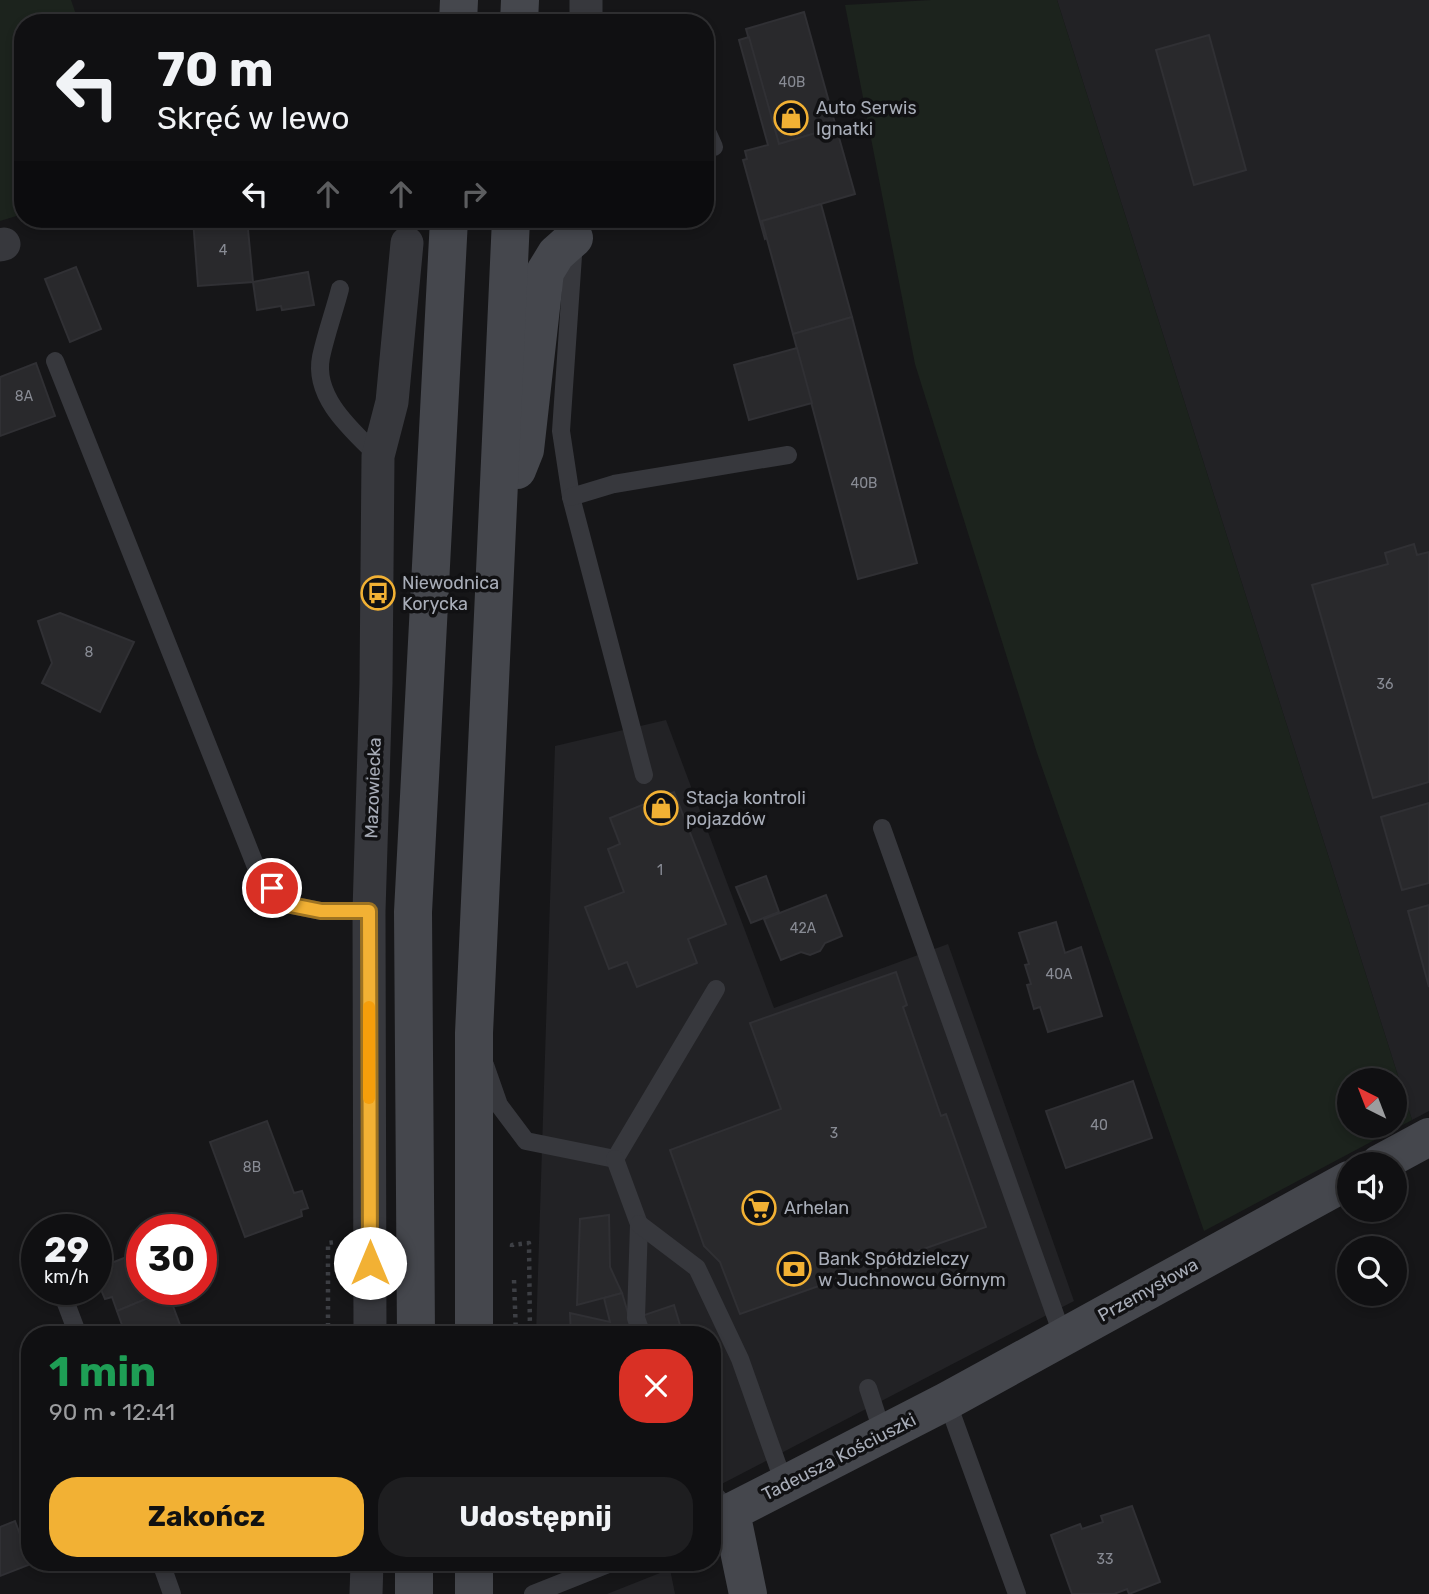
<!DOCTYPE html>
<html lang="pl">
<meta charset="utf-8">
<style>
body{margin:0;font-family:Rubik,sans-serif;background:#1e1e20;color:#f1f3f6;height:100vh;display:flex;flex-direction:column;font-size:26px;white-space:nowrap}
*{box-sizing:border-box;margin:0}
p{font-size:23px;color:#9c9d9f}
.icon{flex:none;width:38px;height:38px;fill:none;stroke:currentColor;stroke-width:2;stroke-linecap:round;stroke-linejoin:round}
.map{position:relative;flex:1;overflow:hidden}
.side{position:absolute;left:21px;top:1326px;width:700px;height:245px;display:flex;flex-direction:column;background:#101012;border-radius:28px;box-shadow:0 4px 10px #0003,0 0 0 2px #303032}
.side>*{flex:none}
.banner{position:absolute;left:14px;top:14px;width:700px;height:214px;border-radius:28px;box-shadow:0 4px 10px #0003,0 0 0 2px #303032;background:#101012;color:#f1f3f6;overflow:hidden}
.needle{width:46px;rotate:318deg}
.controls{position:absolute;left:1337px;top:1068px;display:grid;gap:14px}
.controls a{display:grid;place-items:center;width:70px;height:70px;border-radius:50%;background:#101012;box-shadow:0 4px 10px #0003,0 0 0 2px #303032;font-size:35px}
.speed{position:absolute;left:21px;top:1214px;display:flex;gap:14px;font-size:35px;font-weight:700;text-align:center}
.speed>*{display:grid;place-content:center;width:91px;height:91px;border-radius:50%;background:#101012;box-shadow:0 4px 10px #0003,0 0 0 2px #303032;line-height:1}
.speed small{font-size:18px;font-weight:400}
.speed .limit{border:10px solid #d22;background:#fff;color:#111}
.pin{position:absolute;display:grid;place-items:center;width:60px;height:60px;color:#fff;margin:-30px;border:4px solid #fff;border-radius:50%;box-shadow:0 2px 7px #0007}
.me{position:absolute;width:77px;margin:-38px;rotate:0deg;stroke-linejoin:round;filter:drop-shadow(0 0 5px #0008)}
.turn{display:flex;align-items:center;gap:24px;height:147px;padding:0 28px;font-size:32px}
.turn .icon{width:91px;height:91px;stroke-width:2.5}
.turn b{display:block;font-size:49px;line-height:60px}
.lanes{display:flex;align-items:center;height:66px;padding:0 28px;background:#0003;justify-content:center;gap:35px;direction:ltr}
.lanes .off{opacity:.35}
.round{display:grid;place-items:center;flex:none;width:74px;height:74px;border-radius:28px;background:#1e1e20}
.summary{display:flex;align-items:center;justify-content:space-between;height:119px;padding:0 28px}
h1{font-size:42px;font-weight:700;line-height:52px;color:#1e9e55}
.cta{display:flex;gap:14px;margin-top:auto;padding:14px 28px}
.cta a{flex:1;height:80px;border-radius:28px;background:#f2b134;color:#111;font-size:28px;font-weight:700;line-height:80px;text-align:center}
.cta a+a{background:#1e1e20;color:#f1f3f6}
.map>svg:first-child{display:block}
.built{fill:#222225}
.green{fill:#1c231d;fill-rule:evenodd}
.building{fill:#29292c;stroke:#303034;stroke-width:2}
.lines{fill:none;stroke-linecap:round;stroke-linejoin:round}
.path{stroke:#3d3f44;stroke-width:4.5;stroke-dasharray:3.5 5;stroke-linecap:butt}
.lane{stroke:#37383d;stroke-width:18}
.street{stroke:#37383d;stroke-width:33}
.secondary{stroke:#45474d;stroke-width:38}
.route-casing{stroke:#9d7322;stroke-width:18}
.route{stroke:#f2b134;stroke-width:12}
.slow{stroke:#f59e0b;stroke-width:12}
.labels{text-anchor:middle;dominant-baseline:central;stroke-width:7;stroke-linejoin:round;paint-order:stroke}
.number-label{font-size:14px;fill:#888b94}
.poi-label{font-size:18px;fill:#a8adb8;stroke:#111113;text-anchor:start}
.street-label{font-size:18px;fill:#a8adb8;stroke:#111113}
</style>
<div class="map">
<svg width="1429" height="1594" viewBox="0 0 1429 1594">
<rect width="100%" height="100%" fill="#161618"/>
<g class="built">
<path d="M 1057,0 L 1429,0 L 1429,1111 L 1412,1120 Z"/>
<path d="M 666,720 L 774,1008 L 948,944 L 1074,1301 L 712,1489 L 712,1335 L 536,1335 L 555,746 Z"/>
<path d="M 670,1569 L 675,1594 L 607,1594 Z"/>
</g>
<g class="green">
<path d="M 0,0 L 71,0 L 79,23 L 23,23 L 23,214 L 0,221 Z"/>
<path d="M 931,0 L 1057,0 L 1412,1120 L 1204,1231 L 1037,753 L 915,364 L 845,5 ZM 1349,1080 L 1395,1080 L 1395,1125 L 1349,1125 Z"/>
</g>
<g class="building">
<path d="M 804,12 L 836,127 L 779,144 L 746,29 Z"/>
<path d="M 1209,35 L 1246,170 L 1194,185 L 1156,50 Z"/>
<path d="M 749,37 L 779,144 L 836,127 L 855,194 L 762,221 L 767,238 L 765,239 L 743,160 L 747,159 L 745,151 L 768,145 L 739,40 Z"/>
<path d="M 821,204 L 852,317 L 793,334 L 762,221 Z"/>
<path d="M 193,219 L 247,219 L 253,282 L 198,286 Z"/>
<path d="M 76,267 L 101,329 L 70,342 L 45,279 Z"/>
<path d="M 308,272 L 314,305 L 282,310 L 281,306 L 257,310 L 253,282 Z"/>
<path d="M 852,317 L 917,563 L 858,579 L 793,334 Z"/>
<path d="M 797,348 L 812,403 L 749,420 L 734,365 Z"/>
<path d="M 36,363 L 55,416 L 0,436 L 0,377 Z"/>
<path d="M 1414,544 L 1417,555 L 1429,552 L 1429,782 L 1373,798 L 1312,585 L 1388,564 L 1385,553 Z"/>
<path d="M 60,613 L 134,642 L 100,712 L 42,683 L 52,663 L 38,621 Z"/>
<path d="M 674,792 L 726,924 L 688,939 L 697,963 L 637,987 L 627,962 L 609,969 L 585,907 L 624,892 L 608,849 L 620,844 L 610,818 Z"/>
<path d="M 1429,803 L 1429,883 L 1402,890 L 1381,817 Z"/>
<path d="M 766,876 L 779,912 L 751,923 L 736,887 Z"/>
<path d="M 826,895 L 842,936 L 825,943 L 820,951 L 810,955 L 801,952 L 781,960 L 764,919 Z"/>
<path d="M 1429,905 L 1429,987 L 1408,911 Z"/>
<path d="M 1056,922 L 1065,953 L 1081,947 L 1102,1016 L 1048,1032 L 1040,1007 L 1034,1009 L 1027,985 L 1031,984 L 1025,965 L 1029,964 L 1019,933 Z"/>
<path d="M 896,972 L 907,1005 L 903,1007 L 941,1116 L 946,1114 L 986,1227 L 915,1252 L 916,1257 L 843,1283 L 841,1278 L 740,1314 L 720,1262 L 704,1246 L 670,1150 L 781,1109 L 750,1023 Z"/>
<path d="M 1133,1081 L 1152,1138 L 1066,1168 L 1046,1111 Z"/>
<path d="M 267,1121 L 294,1193 L 302,1191 L 308,1208 L 301,1210 L 302,1216 L 245,1237 L 210,1142 Z"/>
<path d="M 609,1215 L 610,1267 L 622,1293 L 577,1305 L 580,1219 Z"/>
<path d="M 142,1251 L 142,1290 L 167,1290 L 117,1311 L 112,1297 L 105,1299 L 96,1278 L 96,1269 Z"/>
<path d="M 167,1290 L 183,1333 L 178,1335 L 119,1335 L 116,1327 L 122,1325 L 117,1311 Z"/>
<path d="M 622,1293 L 630,1320 L 674,1305 L 683,1335 L 571,1335 L 570,1313 L 610,1322 L 604,1298 Z"/>
<path d="M 1132,1506 L 1160,1582 L 1129,1594 L 1127,1589 L 1114,1594 L 1072,1594 L 1051,1535 L 1080,1524 L 1082,1529 L 1103,1522 L 1101,1516 Z"/>
<path d="M 15,1521 L 31,1564 L 0,1576 L 0,1527 Z"/>
<path d="M 192,1563 L 234,1563 L 218,1569 L 215,1563 L 195,1571 Z"/>
</g>
<g class="lines">
<g class="path">
<path d="M 512,1247 L 512,1245 L 529,1243 L 530,1335"/>
<path d="M 514,1280 L 516,1335"/>
<path d="M 328,1335 L 328,1243 L 336,1242"/>
</g>
<g class="lane">
<path d="M 705,127 L 714,147"/>
<path d="M 574,241 L 561,431 L 571,497 L 644,775"/>
<path d="M 340,289 C 334,312 326,334 321,357 C 313,398 353,431 378,456"/>
<path d="M 55,361 L 258,872 L 286,904 L 321,911 L 369,911"/>
<path d="M 571,497 L 614,484 L 788,455"/>
<path d="M 882,828 L 1063,1337"/>
<path d="M 485,1065 L 499,1105 L 526,1141 L 615,1159"/>
<path d="M 615,1159 L 716,989"/>
<path d="M 615,1159 L 639,1224 L 636,1318 L 642,1335"/>
<path d="M 639,1224 L 697,1268 L 740,1359 L 785,1486"/>
<path d="M 61,1290 L 78,1335"/>
<path d="M 868,1388 L 883,1434"/>
<path d="M 947,1401 L 1017,1594"/>
<path d="M 712,1492 L 731,1512 L 712,1520"/>
<path d="M 161,1563 L 172,1594"/>
<path d="M 533,1594 L 611,1563"/>
</g>
<g class="street">
<path d="M 586,23 L 586,0"/>
<path d="M 0,245 L 4,244"/>
<path d="M 370,1335 L 369,911 L 376,683 L 378,456 L 392,402 L 407,243"/>
<path d="M 366,1594 L 367,1563"/>
</g>
<g class="secondary">
<path d="M 458,23 L 459,0"/>
<path d="M 519,23 L 520,0"/>
<path d="M 517,470 L 525,450 L 545,272 L 556,254 L 574,238"/>
<path d="M 1379,1164 L 1429,1137"/>
<path d="M 416,1335 L 413,912 L 449,219"/>
<path d="M 474,1335 L 474,1033 L 511,219"/>
<path d="M 414,1594 L 414,1563"/>
<path d="M 474,1594 L 474,1563"/>
<path d="M 748,1594 L 731,1512 L 947,1401 L 1349,1180"/>
</g>
</g>
<g class="lines">
<defs>
<path id="route" d="M 272,888 L 286,904 L 321,911 L 369,911 L 370,1263"/>
</defs>
<use href="#route" class="route-casing"/>
<use href="#route" class="route"/>
<path class="slow" d="M 369,1007 L 369,1098"/>
</g>
<defs>
<symbol id="shop-ring" viewBox="-11 -11 22 22"><circle r="9.5" fill="#111113" stroke="#f2b134" stroke-width="1.5"/><path d="M-5-2.5h2.3a2.7 3.5 0 0 1 5.4 0H5L5.5 6h-11ZM-1.5-2.5h3a1.5 2.3 0 0 0-3 0Z" fill="#f2b134"/></symbol>
<symbol id="bus-ring" viewBox="-11 -11 22 22"><circle r="9.5" fill="#111113" stroke="#f2b134" stroke-width="1.5"/><path d="M-5-6H5V4H4V6H2V4H-2V6H-4V4H-5ZM-3.5-4V0h7V-4ZM-3.5 1.2v1.5H-2V1.2ZM2 1.2v1.5H3.5V1.2Z" fill="#f2b134"/></symbol>
<symbol id="supermarket-ring" viewBox="-11 -11 22 22"><circle r="9.5" fill="#111113" stroke="#f2b134" stroke-width="1.5"/><path d="M-6-5.5h2.5l.6 2H6L4.5 2H-2.5L-4.4-4H-6ZM-1.5 3.2a1.3 1.3 0 1 0 .1 0ZM3 3.2a1.3 1.3 0 1 0 .1 0Z" fill="#f2b134"/></symbol>
<symbol id="bank-ring" viewBox="-11 -11 22 22"><circle r="9.5" fill="#111113" stroke="#f2b134" stroke-width="1.5"/><path d="M-6-4H6V4H-6ZM0-2.3a2.3 2.3 0 1 0 0 4.6a2.3 2.3 0 1 0 0-4.6Z" fill="#f2b134"/></symbol>
</defs>
<g fill-rule="evenodd">
<use href="#shop-ring" x="772" y="99" width="38" height="38"/>
<use href="#bus-ring" x="359" y="574" width="38" height="38"/>
<use href="#shop-ring" x="642" y="789" width="38" height="38"/>
<use href="#supermarket-ring" x="740" y="1189" width="38" height="38"/>
<use href="#bank-ring" x="775" y="1250" width="38" height="38"/>
</g>
<g class="labels">
<g class="number-label">
<text x="792" y="82">40B</text>
<text x="223" y="250">4</text>
<text x="24" y="396">8A</text>
<text x="864" y="483">40B</text>
<text x="89" y="652">8</text>
<text x="1385" y="684">36</text>
<text x="660" y="870">1</text>
<text x="803" y="928">42A</text>
<text x="1059" y="974">40A</text>
<text x="1099" y="1125">40</text>
<text x="834" y="1133">3</text>
<text x="252" y="1167">8B</text>
<text x="1105" y="1559">33</text>
</g>
<g class="poi-label">
<text x="816" y="108">Auto Serwis<tspan x="816" dy="21">Ignatki</tspan></text>
<text x="402" y="583">Niewodnica<tspan x="402" dy="21">Korycka</tspan></text>
<text x="686" y="798">Stacja kontroli<tspan x="686" dy="21">pojazdów</tspan></text>
<text x="784" y="1208">Arhelan</text>
<text x="818" y="1259">Bank Spółdzielczy<tspan x="818" dy="21">w Juchnowcu Górnym</tspan></text>
</g>
<g class="street-label">
<text transform="translate(373 788) rotate(-88)">Mazowiecka</text>
<text transform="translate(1148 1290) rotate(-29)">Przemysłowa</text>
<text transform="translate(839 1457) rotate(-27)">Tadeusza Kościuszki</text>
</g>
</g>
</svg>
<div class="controls">
<a><svg class="needle" viewBox="-14 -14 28 28"><path d="M0-13l5 13h-10z" fill="#e53935"/><path d="M0 13l5-13h-10z" fill="#9c9d9f"/></svg></a>
<a><svg class="icon" aria-label="sound" viewBox="0 0 24 24"><path d="M4 9h4l5-4v14l-5-4H4zM17 9q2 3 0 6"/></svg></a>
<a><svg class="icon" aria-label="search" viewBox="0 0 24 24"><circle cx="10" cy="10" r="6"/><path d="M15 15l6 6"/></svg></a>
</div>
<div class="speed"><div>29<small>km/h</small></div><div class="limit">30</div></div>
<div class="pin" style="left:272px;top:888px;background:#d93025"><svg class="icon" aria-label="arrive" viewBox="0 0 24 24"><path d="M6 21V4h12l-3 4 3 4H6"/></svg></div>
<svg class="me" style="left:370px;top:1263px" viewBox="-20 -20 40 40"><circle r="19" fill="#fff"/><path d="M0-13L10 11 0 6-10 11z" fill="#f2b134"/></svg>
<div class="banner">
<div class="turn"><svg class="icon" aria-label="left" viewBox="0 0 24 24"><path d="M17 20v-9H6M10 6l-5 5 5 5"/></svg><div><b>70 m</b>Skręć w lewo</div></div>
<div class="lanes"><svg class="icon" aria-label="left" viewBox="0 0 24 24"><path d="M17 20v-9H6M10 6l-5 5 5 5"/></svg><svg class="icon off" aria-label="ahead" viewBox="0 0 24 24"><path d="M12 20V5M6 11l6-6 6 6"/></svg><svg class="icon off" aria-label="ahead" viewBox="0 0 24 24"><path d="M12 20V5M6 11l6-6 6 6"/></svg><svg class="icon off" aria-label="right" viewBox="0 0 24 24"><path d="M7 20v-9h11M14 6l5 5-5 5"/></svg></div>
</div>
<section class="side">
<div class="summary"><div><h1>1 min</h1><p>90 m · 12:41</p></div><a class="round" style="background:#d93025;color:#fff"><svg class="icon" aria-label="close" viewBox="0 0 24 24"><path d="M6 6l12 12M18 6L6 18"/></svg></a></div>
<div class="cta"><a>Zakończ</a><a>Udostępnij</a></div>
</section>
</div>
